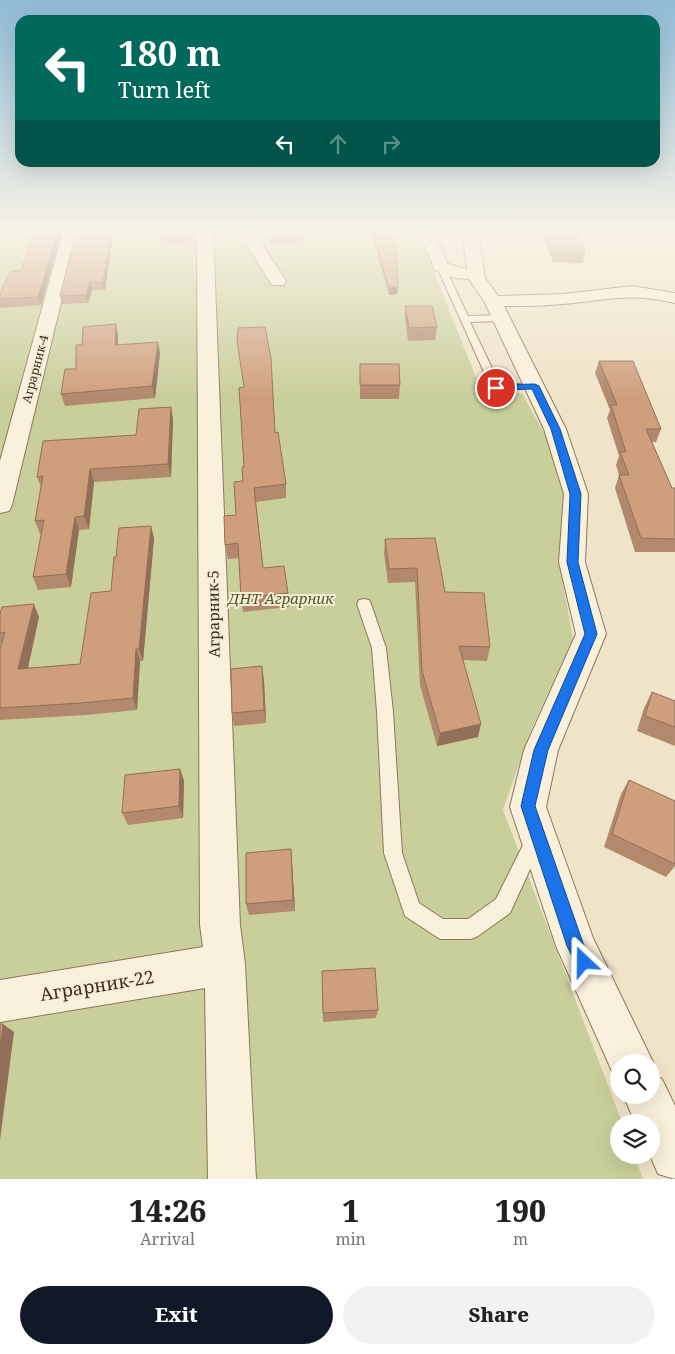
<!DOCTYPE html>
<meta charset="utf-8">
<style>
body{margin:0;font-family:"Noto Serif",serif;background:#f2f2f2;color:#222;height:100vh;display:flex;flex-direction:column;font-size:19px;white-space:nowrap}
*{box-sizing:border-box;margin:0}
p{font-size:16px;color:#767676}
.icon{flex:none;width:28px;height:28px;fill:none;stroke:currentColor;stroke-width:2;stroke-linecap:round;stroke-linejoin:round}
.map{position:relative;height:1179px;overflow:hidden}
.drawer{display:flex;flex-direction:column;background:#fff;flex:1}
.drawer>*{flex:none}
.guide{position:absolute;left:15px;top:15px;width:645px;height:152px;border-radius:15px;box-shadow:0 5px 20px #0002;background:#00695c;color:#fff;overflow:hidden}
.fabs{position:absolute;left:610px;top:1054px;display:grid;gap:10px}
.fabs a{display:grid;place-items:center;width:50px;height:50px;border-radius:50%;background:#fff;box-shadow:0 5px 20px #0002;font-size:25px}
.pin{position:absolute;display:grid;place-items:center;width:42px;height:42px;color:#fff;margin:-21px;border:2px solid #fff;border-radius:50%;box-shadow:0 1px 5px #0007}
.me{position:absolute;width:55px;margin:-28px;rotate:337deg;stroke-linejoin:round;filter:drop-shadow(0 0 4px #0008)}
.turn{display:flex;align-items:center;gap:18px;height:105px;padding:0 20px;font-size:22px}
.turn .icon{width:65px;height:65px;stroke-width:2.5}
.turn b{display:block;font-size:35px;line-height:42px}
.lanes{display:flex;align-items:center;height:48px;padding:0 20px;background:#0003;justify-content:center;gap:25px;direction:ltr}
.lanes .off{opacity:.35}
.eta{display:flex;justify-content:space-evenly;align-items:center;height:85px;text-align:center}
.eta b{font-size:30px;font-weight:800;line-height:35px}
.button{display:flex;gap:10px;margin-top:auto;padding:10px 20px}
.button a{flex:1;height:58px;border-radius:30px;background:#111827;color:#fff;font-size:20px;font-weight:800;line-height:58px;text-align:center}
.button a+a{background:#f2f2f2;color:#222}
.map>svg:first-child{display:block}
.green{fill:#c9cf9b}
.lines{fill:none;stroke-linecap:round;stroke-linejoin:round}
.lane-casing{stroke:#8d765c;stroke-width:2}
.street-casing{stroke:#8d765c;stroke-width:2}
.lane{fill:#faf1dc;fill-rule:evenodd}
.street{fill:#faf1dc;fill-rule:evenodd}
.wall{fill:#b2896c}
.shaded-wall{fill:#916f58}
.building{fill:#cf9f7d;stroke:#916f58}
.route{fill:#1a73e8;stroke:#114b97}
.labels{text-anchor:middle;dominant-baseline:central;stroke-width:4;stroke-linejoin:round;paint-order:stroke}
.far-street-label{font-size:12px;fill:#3d2e20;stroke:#f7eed8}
.park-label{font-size:15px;font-style:italic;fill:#4d5a26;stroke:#f7eed8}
.street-label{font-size:15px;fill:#3d2e20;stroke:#f7eed8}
.near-street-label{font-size:18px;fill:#3d2e20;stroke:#f7eed8}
</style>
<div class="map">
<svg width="675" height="1179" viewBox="0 0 675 1179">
<rect width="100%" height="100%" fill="#f0e4c8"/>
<path class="green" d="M 0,232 L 418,232 L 483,395 L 522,393 L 544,433 L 569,502 L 559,561 L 573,639 L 531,730 L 503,810 L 622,1122 L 619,1122 L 619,1155 L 634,1155 L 643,1179 L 0,1179 Z"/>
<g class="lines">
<defs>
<g id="lane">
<path d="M 423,232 L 473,232 L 474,233 L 470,235 L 427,234 Z"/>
<path d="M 438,265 L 445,267 L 468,316 L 502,315 L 507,318 L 502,321 L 470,322 L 500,385 L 535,383 L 540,386 L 539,388 L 492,390 L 437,267 Z"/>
<path d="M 364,599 L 369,600 L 371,604 L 386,648 L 393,712 L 402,853 L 419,903 L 443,919 L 468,919 L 496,899 L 528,835 L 534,832 L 540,835 L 543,841 L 510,913 L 478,936 L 471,939 L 440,939 L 405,916 L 384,853 L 377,712 L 372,648 L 357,604 L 359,600 Z"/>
</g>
<g id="street">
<path d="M 63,232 L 78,232 L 12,505 L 9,511 L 0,513 L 0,461 Z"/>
<path d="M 197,232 L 213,232 L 240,925 L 245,964 L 256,1179 L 208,1179 L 205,988 L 0,1022 L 0,980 L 203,947 L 200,925 Z"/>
<path d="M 239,232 L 254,232 L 286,281 L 284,285 L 272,285 Z"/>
<path d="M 419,232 L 434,232 L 448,264 L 467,269 L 462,232 L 478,232 L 485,278 L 498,296 L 564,294 L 632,286 L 675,293 L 675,303 C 629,292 608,300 563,304 C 544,306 524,306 504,306 L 566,429 L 588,494 L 585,562 L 606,634 L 558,750 L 546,807 L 593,938 L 653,1062 L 651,1066 L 651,1062 L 619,1062 L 619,1079 L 615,1078 L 556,946 L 510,807 L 524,750 L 576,634 L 559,562 L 564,494 L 544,429 L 484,301 L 469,279 L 454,278 L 435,270 Z"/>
<path d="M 651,1075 L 662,1079 L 675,1106 L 675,1179 L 658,1174 L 650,1155 L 651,1122 L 635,1122 L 623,1095 L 651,1095 Z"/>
</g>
</defs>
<use href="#lane" class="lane-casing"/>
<use href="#street" class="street-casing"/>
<use href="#lane" class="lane"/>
<use href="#street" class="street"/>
</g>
<g class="wall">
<path d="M 34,232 L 62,232 L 41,305 L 0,308 L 0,293 L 21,271 Z"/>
<path d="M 76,232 L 113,232 L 105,290 L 92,290 L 88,303 L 62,304 L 60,296 Z"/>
<path d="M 161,232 L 195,232 L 195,236 L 192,236 L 191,243 L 162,244 Z"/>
<path d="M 270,232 L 303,232 L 302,244 L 270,245 Z"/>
<path d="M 371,232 L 395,232 L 397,294 L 389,295 Z"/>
<path d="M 541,232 L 578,232 L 585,251 L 583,263 L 553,262 Z"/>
<path d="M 405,306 L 437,327 L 435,340 L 408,341 L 405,319 Z"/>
<path d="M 118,336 L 118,345 L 160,353 L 155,398 L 65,406 L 61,394 L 76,369 L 82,345 Z"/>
<path d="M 599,361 L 661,429 L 656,442 L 652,442 L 672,488 L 675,488 L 675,552 L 635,552 L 615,488 L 619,475 L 616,465 L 619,456 L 607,418 L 610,410 L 595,373 Z"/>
<path d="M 360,364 L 400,385 L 399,399 L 360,399 Z"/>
<path d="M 173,419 L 171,477 L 94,482 L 89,529 L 79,530 L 71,587 L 38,590 L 33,577 L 41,534 L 40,534 L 35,521 L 41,487 L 37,477 Z"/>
<path d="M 275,432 L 286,484 L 286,498 L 256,502 L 263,568 L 288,593 L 289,607 L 243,612 L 241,598 L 239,558 L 228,559 L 225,545 L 236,515 L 243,481 L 244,467 Z"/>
<path d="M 154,538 L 143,661 L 140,661 L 137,710 L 86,715 L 0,720 L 0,649 L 1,645 L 0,643 L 0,613 L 39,617 L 28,668 L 80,664 L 111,591 L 116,557 Z"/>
<path d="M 385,539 L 445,592 L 490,647 L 487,661 L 463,660 L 478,737 L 437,746 L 420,685 L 415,582 L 388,583 L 384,554 Z"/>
<path d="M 264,680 L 266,723 L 234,726 L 232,713 Z"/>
<path d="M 652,692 L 675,701 L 675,746 L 637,731 L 644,708 Z"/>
<path d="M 180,769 L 184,781 L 183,818 L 128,825 L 122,813 Z"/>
<path d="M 629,780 L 675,801 L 675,866 L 666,877 L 604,847 L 621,794 Z"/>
<path d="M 291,849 L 295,911 L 249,915 L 246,904 Z"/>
<path d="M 322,971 L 378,1010 L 376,1018 L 323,1022 Z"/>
</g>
<g class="shaded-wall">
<path d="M 58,232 L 62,232 L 41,305 L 38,297 Z"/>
<path d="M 111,232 L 113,232 L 105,290 L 103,282 Z"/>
<path d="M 190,232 L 191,232 L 192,236 L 191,243 Z"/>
<path d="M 90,282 L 92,290 L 88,303 L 86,295 Z"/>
<path d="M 398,287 L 397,294 L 389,295 L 389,288 Z"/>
<path d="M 116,324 L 118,336 L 118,356 L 115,345 Z"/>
<path d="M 158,342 L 160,353 L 155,398 L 152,386 Z"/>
<path d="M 171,407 L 173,419 L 171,477 L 168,464 Z"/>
<path d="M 90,469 L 94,482 L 89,529 L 84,516 Z"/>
<path d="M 75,517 L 79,530 L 71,587 L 66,574 Z"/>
<path d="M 151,526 L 154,538 L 143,661 L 139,649 Z"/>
<path d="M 34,604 L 39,617 L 25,681 L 18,669 Z"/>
<path d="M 136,649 L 140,661 L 137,710 L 133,698 Z"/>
<path d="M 262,666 L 264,680 L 266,723 L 264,710 Z"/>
<path d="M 481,724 L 478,737 L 437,746 L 440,733 Z"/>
<path d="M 180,769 L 184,781 L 183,818 L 179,806 Z"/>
<path d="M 291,849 L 292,861 L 295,911 L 293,900 Z"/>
<path d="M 3,1024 L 14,1032 L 0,1140 L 0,1049 Z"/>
</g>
<g class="building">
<path d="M 34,232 L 58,232 L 38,297 L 0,299 L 0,293 L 11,271 L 21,271 Z"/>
<path d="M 76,232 L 111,232 L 103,282 L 90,282 L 86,295 L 60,296 Z"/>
<path d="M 161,232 L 190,232 L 190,233 L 161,235 Z"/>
<rect x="270" y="232" width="31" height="2"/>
<path d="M 373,232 L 395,232 L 398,287 L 389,288 Z"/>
<path d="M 548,232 L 578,232 L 585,251 L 555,251 Z"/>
<path d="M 405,306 L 432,306 L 437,327 L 409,328 Z"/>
<path d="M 116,324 L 115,345 L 158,342 L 152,386 L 61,394 L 65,369 L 76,369 L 76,345 L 82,345 L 83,327 Z"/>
<path d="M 265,327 L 271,358 L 275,433 L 278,432 L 286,484 L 254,488 L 263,568 L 284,566 L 288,593 L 241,598 L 238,543 L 225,545 L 224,516 L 236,515 L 234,482 L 243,481 L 242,467 L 244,467 L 239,388 L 244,387 L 237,340 L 238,328 Z"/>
<path d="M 599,361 L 633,361 L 661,429 L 646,429 L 672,488 L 675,488 L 675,539 L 641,538 L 619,475 L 629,475 L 620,452 L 626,452 L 611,405 L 617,405 Z"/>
<path d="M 360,364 L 399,364 L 400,385 L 360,385 Z"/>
<path d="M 171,407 L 168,464 L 90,469 L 84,516 L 75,517 L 66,574 L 33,577 L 44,520 L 35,521 L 43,476 L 37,477 L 43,441 L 136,435 L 139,409 Z"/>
<path d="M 151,526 L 139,649 L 136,649 L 133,698 L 81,703 L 0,708 L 0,649 L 5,632 L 0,633 L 0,613 L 2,607 L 34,604 L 18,669 L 80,664 L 91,593 L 111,591 L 114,557 L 116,557 L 119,528 Z"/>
<path d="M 435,538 L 445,592 L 484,593 L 490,647 L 459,646 L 481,724 L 440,733 L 422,671 L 417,568 L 389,569 L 385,539 Z"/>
<path d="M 262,666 L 264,710 L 232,713 L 231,669 Z"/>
<path d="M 652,692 L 675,701 L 675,727 L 645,716 Z"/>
<path d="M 180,769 L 179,806 L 122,813 L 125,775 Z"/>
<path d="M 629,780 L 675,801 L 675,864 L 612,834 Z"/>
<path d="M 291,849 L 293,900 L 246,904 L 246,853 Z"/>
<path d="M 375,968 L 378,1010 L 323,1013 L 322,971 Z"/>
<path d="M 0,1024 L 3,1024 L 0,1049 Z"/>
</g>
<linearGradient id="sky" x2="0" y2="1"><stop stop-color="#8fbad6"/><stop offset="0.58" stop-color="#f8f3e6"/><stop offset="1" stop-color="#f8f3e6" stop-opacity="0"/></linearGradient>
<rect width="675" height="397" fill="url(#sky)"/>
<path class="route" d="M 535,384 L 539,386 L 560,429 L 581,494 L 578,562 L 597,634 L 548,750 L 535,806 L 583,943 L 592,962 L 589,968 L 584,971 L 578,968 L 567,946 L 521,806 L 534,750 L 585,634 L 567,562 L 570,494 L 551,429 L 532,389 L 496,390 L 492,388 L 496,385 Z"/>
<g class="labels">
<g class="far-street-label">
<text transform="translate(35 369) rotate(-75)">Аграрник-4</text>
</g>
<g class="park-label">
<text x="281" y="598">ДНТ Аграрник</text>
</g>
<g class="street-label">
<text transform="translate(213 614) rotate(-91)">Аграрник-5</text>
</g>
<g class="near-street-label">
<text transform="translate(97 985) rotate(-9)">Аграрник-22</text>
</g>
</g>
</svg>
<div class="fabs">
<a><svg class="icon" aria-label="search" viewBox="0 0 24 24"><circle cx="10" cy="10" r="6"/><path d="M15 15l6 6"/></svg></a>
<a><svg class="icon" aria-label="layers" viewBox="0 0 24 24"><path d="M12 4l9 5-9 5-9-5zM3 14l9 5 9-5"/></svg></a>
</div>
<div class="pin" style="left:496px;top:388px;background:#d93025"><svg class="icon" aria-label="arrive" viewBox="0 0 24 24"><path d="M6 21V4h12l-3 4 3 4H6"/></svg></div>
<svg class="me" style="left:584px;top:962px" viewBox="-20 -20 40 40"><path d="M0-17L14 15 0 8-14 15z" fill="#1a73e8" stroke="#fff" stroke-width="4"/></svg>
<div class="guide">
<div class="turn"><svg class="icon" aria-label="left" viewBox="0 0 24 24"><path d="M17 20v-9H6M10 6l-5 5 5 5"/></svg><div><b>180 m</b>Turn left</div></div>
<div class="lanes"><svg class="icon" aria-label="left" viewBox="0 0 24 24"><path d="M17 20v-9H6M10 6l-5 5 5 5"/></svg><svg class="icon off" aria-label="ahead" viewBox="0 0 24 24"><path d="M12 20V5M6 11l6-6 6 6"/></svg><svg class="icon off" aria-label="right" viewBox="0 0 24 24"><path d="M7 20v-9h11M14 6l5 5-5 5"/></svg></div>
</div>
</div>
<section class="drawer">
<div class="eta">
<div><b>14:26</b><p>Arrival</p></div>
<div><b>1</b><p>min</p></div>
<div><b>190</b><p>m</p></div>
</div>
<div class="button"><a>Exit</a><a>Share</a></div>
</section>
